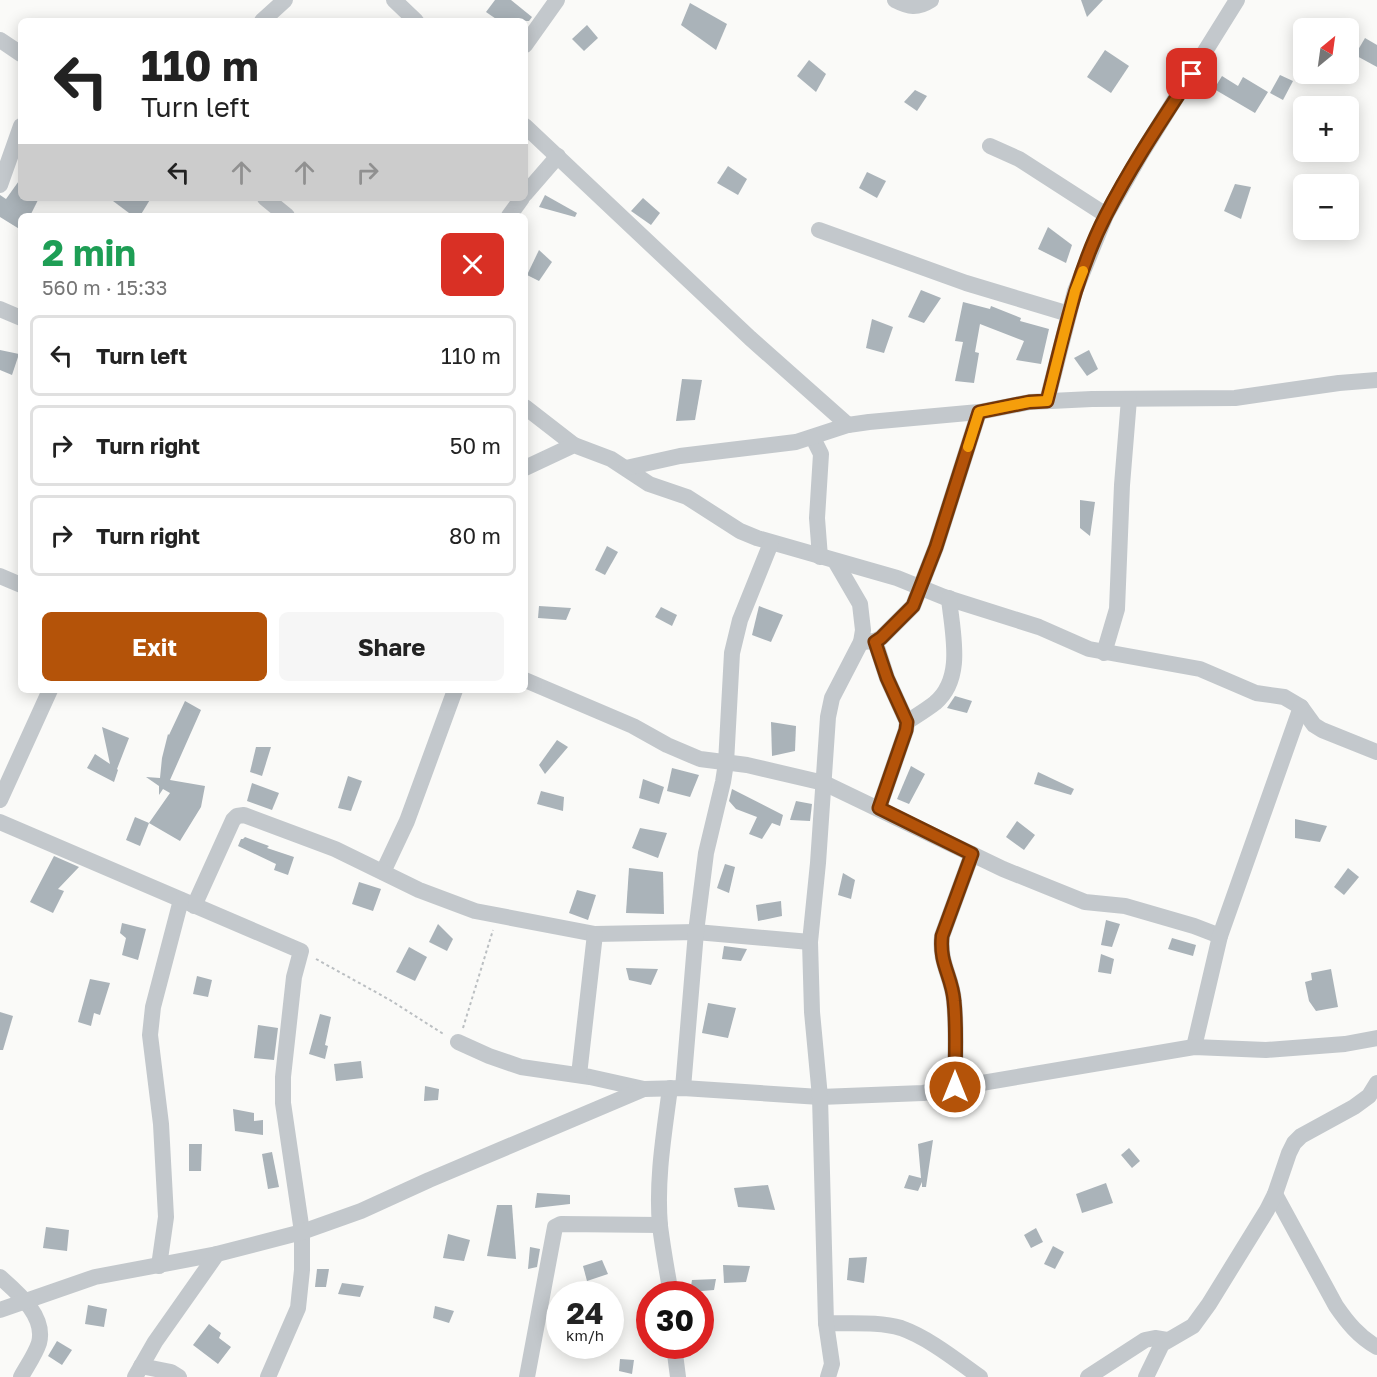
<!DOCTYPE html>
<meta charset="utf-8">
<style>
body{margin:0;font-family:"Golos Text",sans-serif;background:#f6f6f6;color:#222;height:100vh;display:flex;flex-direction:column;font-size:22px;white-space:nowrap}
*{box-sizing:border-box;margin:0}
p{font-size:20px;color:#767676}
.icon{flex:none;width:33px;height:33px;fill:none;stroke:currentColor;stroke-width:2;stroke-linecap:round;stroke-linejoin:round}
.map{position:relative;flex:1;overflow:hidden}
.sheet{position:absolute;left:18px;top:213px;width:510px;height:480px;display:flex;flex-direction:column;background:#fff;border-radius:9px;box-shadow:0 3px 15px #0003}
.sheet>*{flex:none}
.banner{position:absolute;left:18px;top:18px;width:510px;height:183px;border-radius:9px;box-shadow:0 3px 15px #0003;background:#fff;color:#222;overflow:hidden}
.needle{width:39px;rotate:29deg}
.fabs{position:absolute;left:1293px;top:18px;display:grid;gap:12px}
.fabs a{display:grid;place-items:center;width:66px;height:66px;border-radius:9px;background:#fff;box-shadow:0 3px 15px #0003;font-size:30px}
.speed{position:absolute;left:546px;top:1281px;display:flex;gap:12px;font-size:30px;font-weight:700;text-align:center}
.speed>*{display:grid;place-content:center;width:78px;height:78px;border-radius:50%;background:#fff;box-shadow:0 3px 15px #0003;line-height:1}
.speed small{font-size:15px;font-weight:400}
.speed .limit{border:9px solid #d22;background:#fff;color:#111}
.pin{position:absolute;display:grid;place-items:center;width:51px;height:51px;color:#fff;margin:-26px;border-radius:12px;box-shadow:0 3px 9px #0006}
.me{position:absolute;width:66px;margin:-33px;rotate:0deg;stroke-linejoin:round;filter:drop-shadow(0 0 4px #0008)}
.turn{display:flex;align-items:center;gap:21px;height:126px;padding:0 24px;font-size:27px}
.turn .icon{width:78px;height:78px;stroke-width:2.5}
.turn b{display:block;font-size:42px;line-height:51px}
.lanes{display:flex;align-items:center;height:57px;padding:0 24px;background:#0003;justify-content:center;gap:30px;direction:ltr}
.lanes .off{opacity:.35}
.round{display:grid;place-items:center;flex:none;width:63px;height:63px;border-radius:9px;background:#f6f6f6}
.summary{display:flex;align-items:center;justify-content:space-between;height:102px;padding:0 24px}
h1{font-size:36px;font-weight:700;line-height:45px;color:#1e9e55}
.button{display:flex;gap:12px;margin-top:auto;padding:12px 24px}
.button a{flex:1;height:69px;border-radius:9px;background:#b45309;color:#fff;font-size:24px;font-weight:700;line-height:69px;text-align:center}
.button a+a{background:#f6f6f6;color:#222}
ul{padding:0;list-style:none}
li{display:flex;align-items:center;gap:18px;height:81px;margin:0 12px 9px;padding:0 12px;border:3px solid #e0e0e0;border-radius:9px}
li div{flex:1}
li b{display:block;font-size:22px}
li em{font-style:normal}
.map>svg:first-child{display:block}
.building{fill:#aab3b9}
.lines{fill:none;stroke-linecap:round;stroke-linejoin:round}
.path{stroke:#bbbfc2;stroke-width:2;stroke-dasharray:3 3;stroke-linecap:butt}
.street{stroke:#c3c8cc;stroke-width:16}
.route-casing{stroke:#753606;stroke-width:15}
.route{stroke:#b45309;stroke-width:10}
.slow{stroke:#f59e0b;stroke-width:10}
</style>
<div class="map">
<svg width="1377" height="1377" viewBox="0 0 1377 1377">
<rect width="100%" height="100%" fill="#fafaf8"/>
<g class="building">
<path d="M 495,0 L 511,0 L 532,17 L 529,21 L 499,21 L 486,12 Z"/>
<path d="M 1081,0 L 1103,0 L 1087,17 Z"/>
<path d="M 690,3 L 727,24 L 716,50 L 681,25 Z"/>
<path d="M 587,25 L 598,38 L 584,51 L 572,39 Z"/>
<path d="M 1365,38 L 1377,45 L 1377,67 L 1355,55 Z"/>
<path d="M 1105,50 L 1129,66 L 1111,93 L 1087,77 Z"/>
<path d="M 809,60 L 826,74 L 816,92 L 797,76 Z"/>
<path d="M 1280,75 L 1293,81 L 1283,100 L 1270,93 Z"/>
<path d="M 1222,76 L 1238,86 L 1243,77 L 1268,92 L 1255,113 L 1214,89 Z"/>
<path d="M 915,90 L 927,96 L 917,111 L 904,102 Z"/>
<path d="M 728,166 L 747,179 L 738,195 L 717,183 Z"/>
<path d="M 867,172 L 886,181 L 877,198 L 859,188 Z"/>
<path d="M 21,178 L 21,198 L 39,198 L 30,216 L 21,216 L 21,230 L 0,217 L 0,195 L 6,199 Z"/>
<path d="M 1235,184 L 1251,187 L 1241,219 L 1224,211 Z"/>
<path d="M 545,195 L 577,213 L 575,217 L 539,207 Z"/>
<path d="M 109,198 L 151,198 L 140,216 L 133,216 Z"/>
<path d="M 643,198 L 660,213 L 651,225 L 631,211 Z"/>
<path d="M 1048,227 L 1072,245 L 1066,263 L 1038,249 Z"/>
<path d="M 539,250 L 552,262 L 539,281 L 527,275 Z"/>
<path d="M 921,290 L 941,298 L 924,323 L 908,317 Z"/>
<path d="M 963,302 L 990,309 L 991,306 L 1021,318 L 1020,321 L 1049,329 L 1041,364 L 1016,360 L 1024,341 L 980,324 L 975,352 L 979,353 L 974,383 L 955,381 L 963,342 L 955,341 Z"/>
<path d="M 872,319 L 893,327 L 884,353 L 866,348 Z"/>
<path d="M 0,350 L 19,354 L 12,375 L 0,370 Z"/>
<path d="M 1089,350 L 1098,369 L 1087,376 L 1074,358 Z"/>
<path d="M 682,379 L 702,380 L 695,420 L 676,421 Z"/>
<path d="M 1080,500 L 1095,502 L 1090,536 L 1080,528 Z"/>
<path d="M 607,546 L 618,552 L 605,575 L 595,570 Z"/>
<path d="M 539,606 L 571,608 L 566,620 L 538,618 Z"/>
<path d="M 759,606 L 783,615 L 771,642 L 752,635 Z"/>
<path d="M 661,607 L 677,615 L 672,626 L 655,617 Z"/>
<path d="M 955,696 L 972,701 L 967,713 L 947,708 Z"/>
<path d="M 185,701 L 201,710 L 170,780 L 205,786 L 201,807 L 180,841 L 149,823 L 170,793 L 163,789 L 159,795 L 159,786 L 146,777 L 160,778 L 162,758 L 168,734 L 169,735 Z"/>
<path d="M 771,722 L 796,726 L 795,751 L 772,756 Z"/>
<path d="M 102,727 L 129,738 L 117,769 L 118,770 L 114,782 L 87,768 L 95,754 L 110,764 Z"/>
<path d="M 557,740 L 568,747 L 545,774 L 539,765 Z"/>
<path d="M 256,747 L 271,747 L 262,776 L 250,772 Z"/>
<path d="M 911,766 L 925,774 L 909,804 L 897,799 Z"/>
<path d="M 672,768 L 699,775 L 690,797 L 667,791 Z"/>
<path d="M 1038,772 L 1074,789 L 1071,795 L 1034,784 Z"/>
<path d="M 348,776 L 362,781 L 351,811 L 338,808 Z"/>
<path d="M 643,779 L 664,787 L 659,804 L 639,798 Z"/>
<path d="M 252,783 L 279,793 L 272,810 L 247,801 Z"/>
<path d="M 732,789 L 783,815 L 780,826 L 772,823 L 762,839 L 749,834 L 757,817 L 736,809 L 729,801 Z"/>
<path d="M 541,791 L 564,797 L 563,811 L 537,804 Z"/>
<path d="M 796,801 L 812,804 L 810,821 L 790,820 Z"/>
<path d="M 135,817 L 149,823 L 140,846 L 126,840 Z"/>
<path d="M 1295,819 L 1327,826 L 1320,842 L 1295,838 Z"/>
<path d="M 1017,821 L 1035,835 L 1024,850 L 1006,837 Z"/>
<path d="M 640,828 L 667,833 L 658,858 L 632,848 Z"/>
<path d="M 245,837 L 269,846 L 267,848 L 294,857 L 288,875 L 274,870 L 276,864 L 238,846 L 241,839 L 243,839 Z"/>
<path d="M 54,856 L 79,867 L 58,889 L 64,891 L 53,913 L 30,902 Z"/>
<path d="M 725,864 L 735,867 L 729,893 L 717,888 Z"/>
<path d="M 629,868 L 663,872 L 664,914 L 626,913 Z"/>
<path d="M 1348,868 L 1359,877 L 1344,895 L 1334,887 Z"/>
<path d="M 843,873 L 855,880 L 851,899 L 838,895 Z"/>
<path d="M 359,882 L 381,889 L 373,911 L 352,904 Z"/>
<path d="M 577,890 L 596,895 L 588,920 L 569,913 Z"/>
<path d="M 781,901 L 782,916 L 758,921 L 756,905 Z"/>
<path d="M 1106,920 L 1120,924 L 1112,947 L 1101,945 Z"/>
<path d="M 122,923 L 146,929 L 138,960 L 122,955 L 126,938 L 120,933 Z"/>
<path d="M 438,924 L 453,939 L 447,951 L 429,942 Z"/>
<path d="M 1172,938 L 1196,945 L 1193,956 L 1168,949 Z"/>
<path d="M 724,946 L 747,949 L 741,961 L 722,959 Z"/>
<path d="M 409,947 L 427,957 L 415,981 L 396,972 Z"/>
<path d="M 1101,954 L 1114,959 L 1111,974 L 1098,972 Z"/>
<path d="M 626,968 L 658,969 L 651,985 L 629,980 Z"/>
<path d="M 1331,969 L 1338,1007 L 1316,1011 L 1309,1001 L 1305,982 L 1312,980 L 1311,973 Z"/>
<path d="M 197,976 L 212,980 L 208,997 L 193,994 Z"/>
<path d="M 90,979 L 110,983 L 100,1015 L 94,1013 L 91,1026 L 78,1022 Z"/>
<path d="M 708,1003 L 736,1008 L 728,1038 L 702,1033 Z"/>
<path d="M 0,1012 L 13,1016 L 3,1050 L 0,1050 Z"/>
<path d="M 320,1014 L 331,1017 L 325,1045 L 328,1046 L 325,1059 L 309,1054 Z"/>
<path d="M 258,1025 L 278,1028 L 274,1060 L 254,1058 Z"/>
<path d="M 361,1061 L 363,1078 L 336,1081 L 334,1064 Z"/>
<path d="M 425,1086 L 439,1089 L 438,1100 L 424,1101 Z"/>
<path d="M 233,1109 L 254,1113 L 254,1121 L 263,1120 L 263,1135 L 235,1131 Z"/>
<path d="M 933,1140 L 926,1187 L 922,1187 L 922,1182 L 918,1191 L 904,1188 L 909,1175 L 921,1178 L 918,1144 Z"/>
<path d="M 189,1144 L 202,1144 L 201,1171 L 189,1171 Z"/>
<path d="M 1129,1148 L 1140,1161 L 1132,1168 L 1121,1155 Z"/>
<path d="M 272,1152 L 279,1187 L 268,1189 L 262,1154 Z"/>
<path d="M 1106,1183 L 1113,1203 L 1082,1213 L 1076,1194 Z"/>
<path d="M 768,1185 L 775,1210 L 738,1207 L 734,1188 Z"/>
<path d="M 537,1193 L 570,1195 L 570,1204 L 535,1208 Z"/>
<path d="M 497,1205 L 512,1205 L 516,1259 L 487,1256 Z"/>
<path d="M 46,1227 L 69,1230 L 67,1251 L 43,1248 Z"/>
<path d="M 1036,1228 L 1043,1242 L 1031,1248 L 1024,1235 Z"/>
<path d="M 448,1234 L 470,1240 L 464,1261 L 443,1258 Z"/>
<path d="M 1053,1246 L 1064,1252 L 1055,1269 L 1044,1264 Z"/>
<path d="M 530,1247 L 540,1249 L 537,1267 L 528,1269 Z"/>
<path d="M 867,1257 L 864,1283 L 847,1280 L 849,1258 Z"/>
<path d="M 602,1260 L 608,1274 L 587,1281 L 583,1266 Z"/>
<path d="M 723,1265 L 750,1266 L 746,1282 L 724,1283 Z"/>
<path d="M 317,1269 L 329,1269 L 326,1287 L 315,1287 Z"/>
<path d="M 716,1279 L 714,1290 L 690,1292 L 692,1280 Z"/>
<path d="M 342,1283 L 364,1286 L 360,1297 L 338,1294 Z"/>
<path d="M 88,1305 L 107,1309 L 104,1327 L 85,1324 Z"/>
<path d="M 435,1306 L 454,1311 L 449,1323 L 433,1318 Z"/>
<path d="M 209,1324 L 221,1333 L 219,1338 L 231,1347 L 218,1364 L 193,1345 Z"/>
<path d="M 57,1341 L 72,1350 L 62,1365 L 48,1356 Z"/>
<path d="M 620,1359 L 634,1360 L 632,1374 L 619,1371 Z"/>
</g>
<g class="lines">
<g class="path">
<path d="M 316,959 L 390,1000 L 445,1035"/>
<path d="M 463,1028 L 493,930"/>
</g>
<g class="street">
<path d="M 394,0 L 416,21"/>
<path d="M 895,0 C 909,7 917,9 931,0"/>
<path d="M 262,21 L 285,0"/>
<path d="M 0,40 L 21,54"/>
<path d="M 525,45 L 557,0"/>
<path d="M 525,126 L 750,338 L 848,425"/>
<path d="M 990,146 L 1019,159 L 1106,215"/>
<path d="M 0,185 L 21,126"/>
<path d="M 525,194 L 558,156"/>
<path d="M 265,198 L 287,216"/>
<path d="M 509,216 L 522,198"/>
<path d="M 819,230 L 966,283 L 1069,314"/>
<path d="M 0,309 L 21,318"/>
<path d="M 1047,401 L 1075,291 L 1106,215 L 1141,154 L 1237,0"/>
<path d="M 525,407 L 574,445"/>
<path d="M 813,438 L 821,454 L 817,518 L 820,557"/>
<path d="M 525,468 L 574,445 L 611,459 L 649,484 L 687,497 L 740,531 L 757,538 L 897,578 L 944,597 L 1039,627 L 1089,649 L 1200,669 L 1256,693 L 1284,697 L 1301,707 L 1314,725 L 1322,730 L 1377,752"/>
<path d="M 626,468 L 680,456 L 796,442 L 848,425 L 869,422 L 979,412 L 1030,402 L 1092,399 L 1235,398 L 1339,383 L 1377,380"/>
<path d="M 0,576 L 21,585"/>
<path d="M 875,641 L 887,678 L 907,722 L 906,730 L 879,808"/>
<path d="M 861,642 L 875,641 L 881,638 L 913,606 L 936,547 L 979,412"/>
<path d="M 1104,653 L 1117,609 L 1122,485 L 1129,399"/>
<path d="M 525,680 L 633,726 L 667,745 L 700,759 L 747,765 L 824,783 L 1003,869 L 1085,902 L 1125,906 L 1194,926 L 1220,936"/>
<path d="M 907,722 C 916,716 926,710 935,703 C 965,678 952,632 949,598"/>
<path d="M 0,800 L 50,690"/>
<path d="M 0,822 L 301,951 L 294,977 L 283,1077 L 283,1103 L 302,1232 L 302,1270 L 298,1308 L 268,1377"/>
<path d="M 383,872 L 407,821 L 455,690"/>
<path d="M 194,906 L 233,820 L 237,816 L 244,815 L 335,849 L 419,890 L 475,911 L 595,934 L 696,932 L 810,942"/>
<path d="M 458,1042 L 489,1056 L 521,1067 L 590,1077 L 644,1089"/>
<path d="M 1194,1047 L 1220,936 L 1301,707"/>
<path d="M 579,1075 L 595,934"/>
<path d="M 955,1087 C 955,1059 957,1029 954,1001 C 952,976 939,964 942,936 L 972,854"/>
<path d="M 670,1088 C 664,1134 656,1180 660,1226 C 663,1249 667,1272 671,1294"/>
<path d="M 683,1088 L 696,932 L 706,853 L 723,782 L 726,763 L 732,653 L 740,620 L 771,543"/>
<path d="M 1275,1194 L 1336,1306 C 1347,1322 1359,1337 1377,1347"/>
<path d="M 159,1266 L 166,1217 L 161,1124 L 150,1035 L 153,1007 L 181,900"/>
<path d="M 0,1277 C 18,1293 46,1316 39,1343 C 35,1355 27,1366 21,1377"/>
<path d="M 0,1310 L 95,1277 L 217,1254 L 302,1232 L 361,1211 L 429,1180 L 644,1089 L 683,1088 L 820,1097 L 923,1093 L 1194,1047 L 1266,1050 L 1345,1044 L 1377,1038"/>
<path d="M 826,1323 C 849,1324 878,1321 901,1328 C 929,1338 956,1360 980,1377"/>
<path d="M 674,1346 L 678,1377"/>
<path d="M 141,1366 L 171,1372 L 179,1377"/>
<path d="M 135,1377 L 155,1342 L 217,1254"/>
<path d="M 527,1377 L 555,1227 L 561,1224 L 660,1225"/>
<path d="M 828,1377 L 832,1364 L 826,1323 L 820,1097 L 812,1012 L 810,942 L 818,863 L 828,717 L 832,698 L 861,642 L 863,630 L 860,604 L 835,561"/>
<path d="M 1088,1377 L 1145,1340 L 1155,1338 L 1167,1340"/>
<path d="M 1146,1377 L 1162,1344 L 1193,1326 L 1209,1304 L 1267,1210 L 1275,1194 L 1289,1153 L 1294,1143 L 1301,1136 L 1354,1107 L 1369,1096 L 1377,1083"/>
</g>
</g>
<g class="lines">
<defs>
<path id="route" d="M 955,1087 C 955,1059 957,1029 954,1001 C 952,976 939,964 942,936 L 972,854 L 879,808 L 906,730 L 907,722 L 887,678 L 875,642 L 881,638 L 913,606 L 936,547 L 979,412 L 1029,402 L 1047,401 C 1063,338 1076,273 1106,215 C 1131,166 1162,120 1192,74"/>
</defs>
<use href="#route" class="route-casing"/>
<use href="#route" class="route"/>
<path class="slow" d="M 968,447 L 979,412 L 1029,402 L 1047,401 L 1075,291 L 1083,271"/>
</g>
</svg>
<div class="fabs">
<a><svg class="needle" viewBox="-14 -14 28 28"><path d="M0-13l5 13h-10z" fill="#e53935"/><path d="M0 13l5-13h-10z" fill="#767676"/></svg></a>
<a>+</a>
<a>−</a>
</div>
<div class="speed"><div>24<small>km/h</small></div><div class="limit">30</div></div>
<div class="pin" style="left:1192px;top:74px;background:#d93025"><svg class="icon" aria-label="arrive" viewBox="0 0 24 24"><path d="M6 21V4h12l-3 4 3 4H6"/></svg></div>
<svg class="me" style="left:955px;top:1087px" viewBox="-20 -20 40 40"><circle r="17" fill="#b45309" stroke="#fff" stroke-width="3"/><path d="M0-11L8 9 0 5-8 9z" fill="#fff"/></svg>
<div class="banner">
<div class="turn"><svg class="icon" aria-label="left" viewBox="0 0 24 24"><path d="M17 20v-9H6M10 6l-5 5 5 5"/></svg><div><b>110 m</b>Turn left</div></div>
<div class="lanes"><svg class="icon" aria-label="left" viewBox="0 0 24 24"><path d="M17 20v-9H6M10 6l-5 5 5 5"/></svg><svg class="icon off" aria-label="ahead" viewBox="0 0 24 24"><path d="M12 20V5M6 11l6-6 6 6"/></svg><svg class="icon off" aria-label="ahead" viewBox="0 0 24 24"><path d="M12 20V5M6 11l6-6 6 6"/></svg><svg class="icon off" aria-label="right" viewBox="0 0 24 24"><path d="M7 20v-9h11M14 6l5 5-5 5"/></svg></div>
</div>
<section class="sheet">
<div class="summary"><div><h1>2 min</h1><p>560 m · 15:33</p></div><a class="round" style="background:#d93025;color:#fff"><svg class="icon" aria-label="close" viewBox="0 0 24 24"><path d="M6 6l12 12M18 6L6 18"/></svg></a></div>
<ul>
<li><svg class="icon" aria-label="left" viewBox="0 0 24 24"><path d="M17 20v-9H6M10 6l-5 5 5 5"/></svg><div><b>Turn left</b></div><em>110 m</em></li>
<li><svg class="icon" aria-label="right" viewBox="0 0 24 24"><path d="M7 20v-9h11M14 6l5 5-5 5"/></svg><div><b>Turn right</b></div><em>50 m</em></li>
<li><svg class="icon" aria-label="right" viewBox="0 0 24 24"><path d="M7 20v-9h11M14 6l5 5-5 5"/></svg><div><b>Turn right</b></div><em>80 m</em></li>
</ul>
<div class="button"><a>Exit</a><a>Share</a></div>
</section>
</div>
